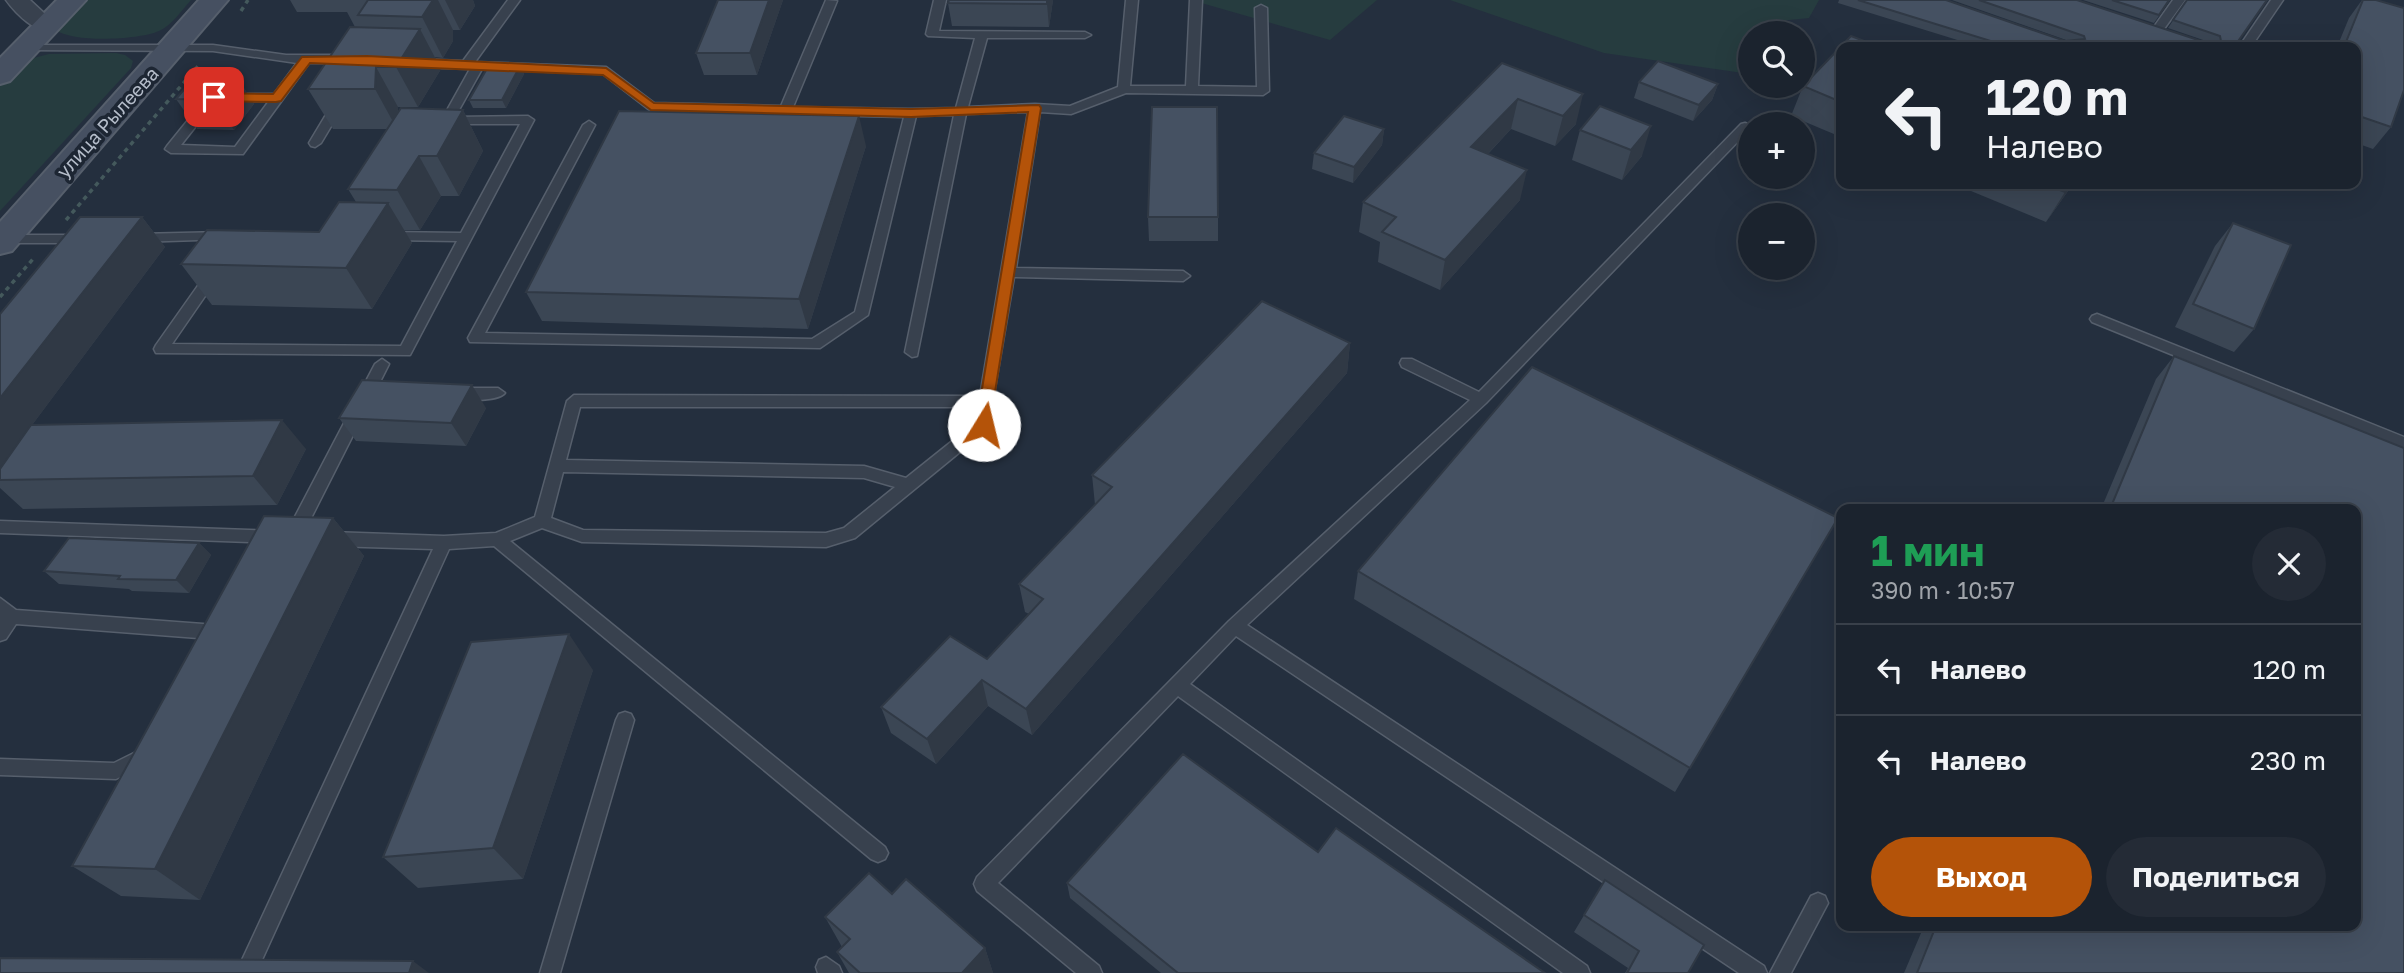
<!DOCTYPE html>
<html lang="ru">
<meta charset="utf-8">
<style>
body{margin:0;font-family:"Golos Text",sans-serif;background:#242b36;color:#f1f3f6;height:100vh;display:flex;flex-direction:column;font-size:26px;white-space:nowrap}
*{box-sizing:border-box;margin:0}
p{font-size:23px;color:#a0a4aa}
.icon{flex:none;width:38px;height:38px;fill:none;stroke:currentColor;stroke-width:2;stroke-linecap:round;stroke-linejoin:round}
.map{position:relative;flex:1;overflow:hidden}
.drawer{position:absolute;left:1836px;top:504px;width:525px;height:427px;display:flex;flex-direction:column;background:#1b232e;border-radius:14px;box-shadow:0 7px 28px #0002,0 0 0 2px #39404a}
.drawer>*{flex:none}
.hud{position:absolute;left:1836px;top:42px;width:525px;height:147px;border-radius:14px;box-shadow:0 7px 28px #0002,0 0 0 2px #39404a;background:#1b232e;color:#f1f3f6;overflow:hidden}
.controls{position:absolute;left:1738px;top:21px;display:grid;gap:14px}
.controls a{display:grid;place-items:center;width:77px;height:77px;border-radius:50%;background:#1b232e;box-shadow:0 7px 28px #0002,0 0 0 2px #39404a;font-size:35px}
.pin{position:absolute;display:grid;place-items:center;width:60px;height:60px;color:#fff;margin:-30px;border-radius:14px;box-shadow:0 4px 10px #0006}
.me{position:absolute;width:77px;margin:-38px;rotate:9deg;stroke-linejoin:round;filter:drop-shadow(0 0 5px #0008)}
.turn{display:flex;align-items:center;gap:24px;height:147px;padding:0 35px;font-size:32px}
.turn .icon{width:91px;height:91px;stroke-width:2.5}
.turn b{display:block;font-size:49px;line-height:60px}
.round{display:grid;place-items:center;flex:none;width:74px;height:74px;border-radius:37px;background:#242b36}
.head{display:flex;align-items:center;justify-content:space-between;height:119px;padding:0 35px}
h1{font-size:42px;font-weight:700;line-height:52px;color:#1e9e55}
.primary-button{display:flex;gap:14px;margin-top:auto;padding:14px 35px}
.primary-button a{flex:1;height:80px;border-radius:42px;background:#b45309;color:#fff;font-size:28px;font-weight:700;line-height:80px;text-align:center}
.primary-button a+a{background:#242b36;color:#f1f3f6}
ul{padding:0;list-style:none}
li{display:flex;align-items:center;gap:21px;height:91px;padding:0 35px;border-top:2px solid #39404a}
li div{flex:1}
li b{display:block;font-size:26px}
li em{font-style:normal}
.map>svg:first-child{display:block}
.green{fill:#263c3f}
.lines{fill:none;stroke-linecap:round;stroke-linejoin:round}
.service-casing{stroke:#565f6c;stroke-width:3}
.minor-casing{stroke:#565f6c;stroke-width:3}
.secondary-casing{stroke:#565f6c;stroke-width:4}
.path{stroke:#44595c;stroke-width:3.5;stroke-dasharray:4.5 4.5;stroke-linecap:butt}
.service{fill:#38414e;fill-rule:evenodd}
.minor{fill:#38414e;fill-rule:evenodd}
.secondary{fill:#465061;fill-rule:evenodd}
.wall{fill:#3b4654}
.shaded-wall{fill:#303945}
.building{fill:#455162;stroke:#303945;stroke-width:2}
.route{fill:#b45309;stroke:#753606;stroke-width:2}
.labels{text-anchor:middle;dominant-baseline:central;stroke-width:7;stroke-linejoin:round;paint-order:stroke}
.far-street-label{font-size:19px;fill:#b4bcc9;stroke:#1d2633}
</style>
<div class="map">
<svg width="2404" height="973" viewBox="0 0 2404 973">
<rect width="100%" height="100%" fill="#242f3e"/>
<g class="green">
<path d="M 78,0 L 191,0 C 181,11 172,25 159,31 C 139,40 73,43 56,30 Z"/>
<path d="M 1191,0 L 1377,0 L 1330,40 Z"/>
<path d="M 1450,0 L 1819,0 L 1809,18 L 1779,21 L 1779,33 L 1750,33 L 1750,74 L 1604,53 Z"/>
<path d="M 116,53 L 125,55 L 133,61 L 131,68 L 0,211 L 0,78 L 26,60 L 49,54 Z"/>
</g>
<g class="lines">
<defs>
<g id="service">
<path d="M 508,0 L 520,0 L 475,62 L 606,67 L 654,103 L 781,106 L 826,0 L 837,1 L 793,107 L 911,109 L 956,108 L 975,38 L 928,36 L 926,34 L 934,0 L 946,0 L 939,31 L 1085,32 L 1091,35 L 1085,38 L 987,38 L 968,107 L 1035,104 L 1070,106 L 1118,87 L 1126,0 L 1138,0 L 1130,86 L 1186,86 L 1190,0 L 1202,0 L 1198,86 L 1257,87 L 1255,8 L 1261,5 L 1267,8 L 1269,91 L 1263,95 L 1126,93 L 1071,114 L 1040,112 L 1016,268 L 1183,271 L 1190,276 L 1183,281 L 1014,277 L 988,429 L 855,538 L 826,547 L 582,542 L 542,528 L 510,541 L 885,847 L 888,853 L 885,859 L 878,862 L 871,859 L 494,546 L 449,549 L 256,973 L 236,973 L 433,549 L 331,546 L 325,544 L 323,539 L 325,534 L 331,532 L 444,536 L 496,533 L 535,517 L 567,401 L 574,395 L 980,396 L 1028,112 L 966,114 L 917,356 L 912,357 L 905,352 L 954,115 L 916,116 L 868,315 L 820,348 L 470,342 L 468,338 L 583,125 L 589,121 L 595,125 L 485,333 L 812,339 L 855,312 L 904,117 L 651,111 L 603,74 L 482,69 L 455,117 L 528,116 L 534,120 L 410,355 L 156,353 L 154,349 L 156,345 L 209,270 L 214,268 L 221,273 L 172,344 L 401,346 L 457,241 L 388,240 L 381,236 L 388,232 L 461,233 L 520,124 L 443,124 L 441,121 L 470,69 L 416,67 L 410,63 L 416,59 L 463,61 ZM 580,407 L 978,407 L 976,422 L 906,478 L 864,466 L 566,460 ZM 563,472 L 864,478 L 895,487 L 844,528 L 826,533 L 583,530 L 551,518 Z"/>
<path d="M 2173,0 L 2185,0 L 2161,33 L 2153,33 L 2151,31 Z"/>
<path d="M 2271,0 L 2283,0 L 2251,47 L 2239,47 Z"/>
<path d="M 26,45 L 213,45 L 286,55 L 348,55 L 354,59 L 348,63 L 309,63 L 243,154 L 171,153 L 165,149 L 167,146 L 201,104 L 205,103 L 211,107 L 181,145 L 235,147 L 269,101 L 229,101 L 223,97 L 225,94 L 274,94 L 297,63 L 213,51 L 22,50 L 22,46 Z"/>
<path d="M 339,99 L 345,103 L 321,143 L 315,147 L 311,146 L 309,143 L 333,103 Z"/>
<path d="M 1745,123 L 1750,125 L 1750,133 L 1747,132 L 1486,403 L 1247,625 L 1764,966 L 1767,973 L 1739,973 L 1236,636 L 1190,684 L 1587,966 L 1590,973 L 1563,973 L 1178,696 L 998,883 L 1099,966 L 1102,973 L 1076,973 L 977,891 L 974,884 L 977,877 L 1229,621 L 1470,400 L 1402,367 L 1400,363 L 1402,359 L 1412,359 L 1479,392 L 1741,124 Z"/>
<path d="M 224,232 L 229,233 L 229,239 L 138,242 L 131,238 L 138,234 Z"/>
<path d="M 4,235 L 80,235 L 87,239 L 80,243 L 4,243 L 0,242 L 0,236 Z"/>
<path d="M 2097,314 L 2404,437 L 2404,449 L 2092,322 L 2090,319 L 2092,316 Z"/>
<path d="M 382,359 L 389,364 L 300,540 L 288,540 L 286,535 L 288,530 L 375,364 Z"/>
<path d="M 457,388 L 498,388 L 505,393 C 497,402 458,402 450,393 Z"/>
<path d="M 0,521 L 274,531 L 280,532 L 282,537 L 280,542 L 274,543 L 0,533 Z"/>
<path d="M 0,598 L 16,610 L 203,624 L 209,626 L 220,645 L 217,650 L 211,652 L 205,650 L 198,638 L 16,624 L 6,639 L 0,641 Z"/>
<path d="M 625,712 L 631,714 L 634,720 L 560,973 L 540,973 L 616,720 L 619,714 Z"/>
<path d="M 144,748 L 150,750 L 153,756 L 150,762 L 116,779 L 0,775 L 0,759 L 114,763 Z"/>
<path d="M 1818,893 L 1825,896 L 1828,903 L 1791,973 L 1770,973 L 1811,896 Z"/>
<path d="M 826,957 L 839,966 L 842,973 L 818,973 L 816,967 L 819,960 Z"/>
</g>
<path id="minor" d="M 6,0 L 30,0 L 58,26 L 55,31 C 37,35 16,14 6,0 Z"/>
<g id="secondary">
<path d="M 57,0 L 86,0 L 10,81 L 0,84 L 0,58 Z"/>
<path d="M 199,0 L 228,0 L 12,251 L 0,254 L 0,222 Z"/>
</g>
</defs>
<use href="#service" class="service-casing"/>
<use href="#minor" class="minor-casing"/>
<use href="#secondary" class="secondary-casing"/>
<g class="path">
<path d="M 241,11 L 248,0"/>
<path d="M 66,220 L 199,65"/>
<path d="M 0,297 L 33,259"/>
</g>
<use href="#service" class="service"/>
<use href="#minor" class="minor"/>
<use href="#secondary" class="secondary"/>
</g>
<g class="wall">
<path d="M 290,0 L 473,0 L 475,6 L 460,30 L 453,30 L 453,41 L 443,58 L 435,57 L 441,69 L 418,107 L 398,107 L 398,114 L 463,110 L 483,151 L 459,196 L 441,196 L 420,230 L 404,230 L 412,243 L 372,309 L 212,305 L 181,264 L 319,232 L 356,202 L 348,189 L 387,129 L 333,129 L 308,89 L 355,27 L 347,12 L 297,12 Z"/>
<path d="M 718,0 L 783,0 L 757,75 L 704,75 L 696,53 Z"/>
<path d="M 949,0 L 1053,0 L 1049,27 L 952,26 L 948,3 Z"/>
<path d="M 1839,0 L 1946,0 L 2065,41 L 2069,41 L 1952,0 L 2077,0 L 2201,41 L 2206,41 L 2168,28 L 2187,0 L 2234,47 L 1980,47 L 1838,3 Z"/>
<path d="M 2083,0 L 2170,0 L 2154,23 Z"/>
<path d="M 2362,0 L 2376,0 L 2391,127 L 2373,149 L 2356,143 L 2356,47 L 2337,47 L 2349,18 Z"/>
<path d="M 1841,47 L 1841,137 L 1791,116 L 1803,86 Z"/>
<path d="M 1502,63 L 1576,124 L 1555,146 L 1511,129 L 1488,154 L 1520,200 L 1440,290 L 1378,262 L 1380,242 L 1359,232 L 1363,202 Z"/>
<path d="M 520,66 L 524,74 L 506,108 L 473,108 L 469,100 Z"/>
<path d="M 235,74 L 254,104 L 234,130 L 197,129 L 176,99 Z"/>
<path d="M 1639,82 L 1718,84 L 1712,100 L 1693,121 L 1634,98 Z"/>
<path d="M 1600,106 L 1642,156 L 1622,180 L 1572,160 L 1580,130 Z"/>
<path d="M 1384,129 L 1382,145 L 1353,183 L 1312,169 L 1314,153 Z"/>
<path d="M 866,146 L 808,329 L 542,321 L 526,292 Z"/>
<path d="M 1954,184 L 2073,184 L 2046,222 Z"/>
<path d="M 142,217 L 165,247 L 32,425 L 306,449 L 277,505 L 23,509 L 0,488 L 0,469 L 10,454 L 0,468 L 0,314 Z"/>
<path d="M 1148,217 L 1218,217 L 1218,241 L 1149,241 Z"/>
<path d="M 2233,223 L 2254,329 L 2234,352 L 2175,327 L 2215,246 Z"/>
<path d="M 1350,343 L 1347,373 L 1032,735 L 988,706 L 936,764 L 891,733 L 881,707 L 987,659 L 1029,614 L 1025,612 L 1019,584 L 1095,505 L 1092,475 Z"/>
<path d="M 2174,356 L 2404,448 L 2404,973 L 1904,973 L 1924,926 L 2356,926 L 2356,509 L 2101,509 L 2156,379 Z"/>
<path d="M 486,408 L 466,446 L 356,441 L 339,418 Z"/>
<path d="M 333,518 L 364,556 L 200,900 L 121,896 L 72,866 Z"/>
<path d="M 1838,518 L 1675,792 L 1354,599 L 1358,571 Z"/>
<path d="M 199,543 L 211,555 L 189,593 L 132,591 L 129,589 L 59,584 L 44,571 Z"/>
<path d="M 593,670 L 523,879 L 418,888 L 383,857 Z"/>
<path d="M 1318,852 L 1545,973 L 1161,973 L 1070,898 L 1067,883 Z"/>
<path d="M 1605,880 L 1688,973 L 1625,973 L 1628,968 L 1574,932 Z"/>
<path d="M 892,894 L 985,948 L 993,973 L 849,973 L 837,952 L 842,947 L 825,917 Z"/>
</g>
<g class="shaded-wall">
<path d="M 433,0 L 438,0 L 453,30 L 453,41 L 443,58 L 422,17 Z"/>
<path d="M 445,0 L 473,0 L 475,6 L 460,30 Z"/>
<path d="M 769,0 L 783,0 L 757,75 L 750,53 Z"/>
<path d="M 1047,0 L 1053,0 L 1049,27 L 1047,4 Z"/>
<path d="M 420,29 L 441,69 L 418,107 L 396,67 Z"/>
<path d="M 520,66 L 524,74 L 506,108 L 502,100 Z"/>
<path d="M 376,67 L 398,107 L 397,129 L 375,89 Z"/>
<path d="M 235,74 L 254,104 L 234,130 L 214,100 Z"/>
<path d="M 1718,84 L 1712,100 L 1693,121 L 1699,105 Z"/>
<path d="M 1583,94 L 1576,124 L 1555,146 L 1563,116 Z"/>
<path d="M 1518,99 L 1511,129 L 1466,177 L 1471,147 Z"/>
<path d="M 463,110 L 483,151 L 459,196 L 437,156 Z"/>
<path d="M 859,116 L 866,146 L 808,329 L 799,299 Z"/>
<path d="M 1651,126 L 1642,156 L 1622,180 L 1631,150 Z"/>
<path d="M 1384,129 L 1382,145 L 1353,183 L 1354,167 Z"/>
<path d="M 419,156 L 441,196 L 420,230 L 397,190 Z"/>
<path d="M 1527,170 L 1520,200 L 1440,290 L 1445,260 Z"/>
<path d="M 2071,184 L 2073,184 L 2046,222 L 2065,192 Z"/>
<path d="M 388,203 L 412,243 L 372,309 L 346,268 Z"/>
<path d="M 142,217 L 165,247 L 0,468 L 0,398 Z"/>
<path d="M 1350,343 L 1347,373 L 1032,735 L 1026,709 Z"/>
<path d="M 472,385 L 486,408 L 466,446 L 451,423 Z"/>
<path d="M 282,420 L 306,449 L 277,505 L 253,476 Z"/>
<path d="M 333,518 L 364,556 L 200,900 L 155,869 Z"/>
<path d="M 199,543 L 211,555 L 189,593 L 176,580 Z"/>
<path d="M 569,634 L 593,670 L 523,879 L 493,848 Z"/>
<path d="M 982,680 L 988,706 L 936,764 L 927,739 Z"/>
<path d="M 985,948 L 993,973 L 962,973 Z"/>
<path d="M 413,961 L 429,973 L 409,973 Z"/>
</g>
<g class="building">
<path d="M 368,0 L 433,0 L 422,17 L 358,15 Z"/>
<path d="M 718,0 L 769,0 L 750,53 L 696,53 Z"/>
<path d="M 949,0 L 1047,0 L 1047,4 L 948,3 Z"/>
<path d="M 1858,0 L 1946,0 L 2065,41 L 2085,39 L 2084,36 L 1979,0 L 2077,0 L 2201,41 L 2221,41 L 2220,36 L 2173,20 L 2187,0 L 2267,0 L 2234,47 L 2010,47 Z"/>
<path d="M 2112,0 L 2169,0 L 2159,15 Z"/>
<path d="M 2363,0 L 2376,0 L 2404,8 L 2404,90 L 2391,127 L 2356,115 L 2356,47 L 2344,47 Z"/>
<path d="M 350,27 L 420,29 L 396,67 L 376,67 L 375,89 L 308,89 Z"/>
<path d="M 1851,36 L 1880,47 L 1841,47 L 1841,102 L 1803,86 Z"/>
<path d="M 1658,61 L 1718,84 L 1699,105 L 1639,82 Z"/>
<path d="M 1502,63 L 1583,94 L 1563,116 L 1518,99 L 1471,147 L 1527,170 L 1445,260 L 1382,232 L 1396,217 L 1363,202 Z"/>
<path d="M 489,65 L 520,66 L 502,100 L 469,100 Z"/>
<path d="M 197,74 L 235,74 L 214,100 L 176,99 Z"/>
<path d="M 1600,106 L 1651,126 L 1631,150 L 1580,130 Z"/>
<path d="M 1152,107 L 1217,107 L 1218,217 L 1148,217 Z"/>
<path d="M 401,108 L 463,110 L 437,156 L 419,156 L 397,190 L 348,189 Z"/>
<path d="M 619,111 L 859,116 L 799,299 L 526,292 Z"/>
<path d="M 1344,116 L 1384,129 L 1354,167 L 1314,153 Z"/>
<path d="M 2045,184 L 2071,184 L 2065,192 Z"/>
<path d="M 339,202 L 388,203 L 346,268 L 181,264 L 207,230 L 319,232 Z"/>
<path d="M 80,217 L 142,217 L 0,398 L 0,314 Z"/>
<path d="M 2233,223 L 2291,245 L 2254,329 L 2193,304 Z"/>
<path d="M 1262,301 L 1350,343 L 1026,709 L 982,680 L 927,739 L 881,707 L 950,636 L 987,659 L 1043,599 L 1019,584 L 1112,487 L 1092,475 Z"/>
<path d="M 2174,356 L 2404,448 L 2404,973 L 1917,973 L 1936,926 L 2356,926 L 2356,509 L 2110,509 Z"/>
<path d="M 1532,367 L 1838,518 L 1690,768 L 1358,571 Z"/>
<path d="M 362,380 L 472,385 L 451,423 L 339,418 Z"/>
<path d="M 282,420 L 253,476 L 0,480 L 0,469 L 31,425 Z"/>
<path d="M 264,516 L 333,518 L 155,869 L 72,866 Z"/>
<path d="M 69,538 L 199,543 L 176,580 L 118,579 L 120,576 L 44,571 Z"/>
<path d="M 569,634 L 493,848 L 383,857 L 471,642 Z"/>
<path d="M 1183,754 L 1318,852 L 1336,828 L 1545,973 L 1178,973 L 1067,883 Z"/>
<path d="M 869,873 L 892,894 L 906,879 L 985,948 L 962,973 L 860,973 L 837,952 L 850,939 L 825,917 Z"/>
<path d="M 1605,880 L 1704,945 L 1688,973 L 1627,973 L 1639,951 L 1584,915 Z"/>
<path d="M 0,958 L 413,961 L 409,973 L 0,973 Z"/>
</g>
<path class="route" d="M 367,56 L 606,68 L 654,103 L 911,109 L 1039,105 L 1041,108 L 989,429 L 984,430 L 976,425 L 1028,112 L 911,117 L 651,110 L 603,75 L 310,63 L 281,101 L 276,102 L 214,101 L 207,97 L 214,93 L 273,94 L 302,57 Z"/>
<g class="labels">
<g class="far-street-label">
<text transform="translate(107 122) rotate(-48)">улица Рылеева</text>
</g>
</g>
</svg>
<div class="controls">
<a><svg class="icon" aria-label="search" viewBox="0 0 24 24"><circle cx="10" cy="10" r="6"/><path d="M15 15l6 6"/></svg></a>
<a>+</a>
<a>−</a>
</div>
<div class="pin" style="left:214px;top:97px;background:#d93025"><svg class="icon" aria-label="arrive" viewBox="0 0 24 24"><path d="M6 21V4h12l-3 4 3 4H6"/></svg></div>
<svg class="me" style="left:984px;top:425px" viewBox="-20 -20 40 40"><circle r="19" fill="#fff"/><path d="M0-13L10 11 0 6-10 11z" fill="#b45309"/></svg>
<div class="hud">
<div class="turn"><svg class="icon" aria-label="left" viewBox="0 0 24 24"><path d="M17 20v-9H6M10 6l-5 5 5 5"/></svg><div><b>120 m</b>Налево</div></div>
</div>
<section class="drawer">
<div class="head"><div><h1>1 мин</h1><p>390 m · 10:57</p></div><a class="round"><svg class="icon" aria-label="close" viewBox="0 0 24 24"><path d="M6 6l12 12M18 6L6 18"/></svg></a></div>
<ul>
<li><svg class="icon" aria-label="left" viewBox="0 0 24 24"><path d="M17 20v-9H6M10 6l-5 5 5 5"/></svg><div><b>Налево</b></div><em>120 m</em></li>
<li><svg class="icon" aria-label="left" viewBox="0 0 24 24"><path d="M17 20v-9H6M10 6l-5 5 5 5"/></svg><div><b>Налево</b></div><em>230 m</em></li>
</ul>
<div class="primary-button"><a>Выход</a><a>Поделиться</a></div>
</section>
</div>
